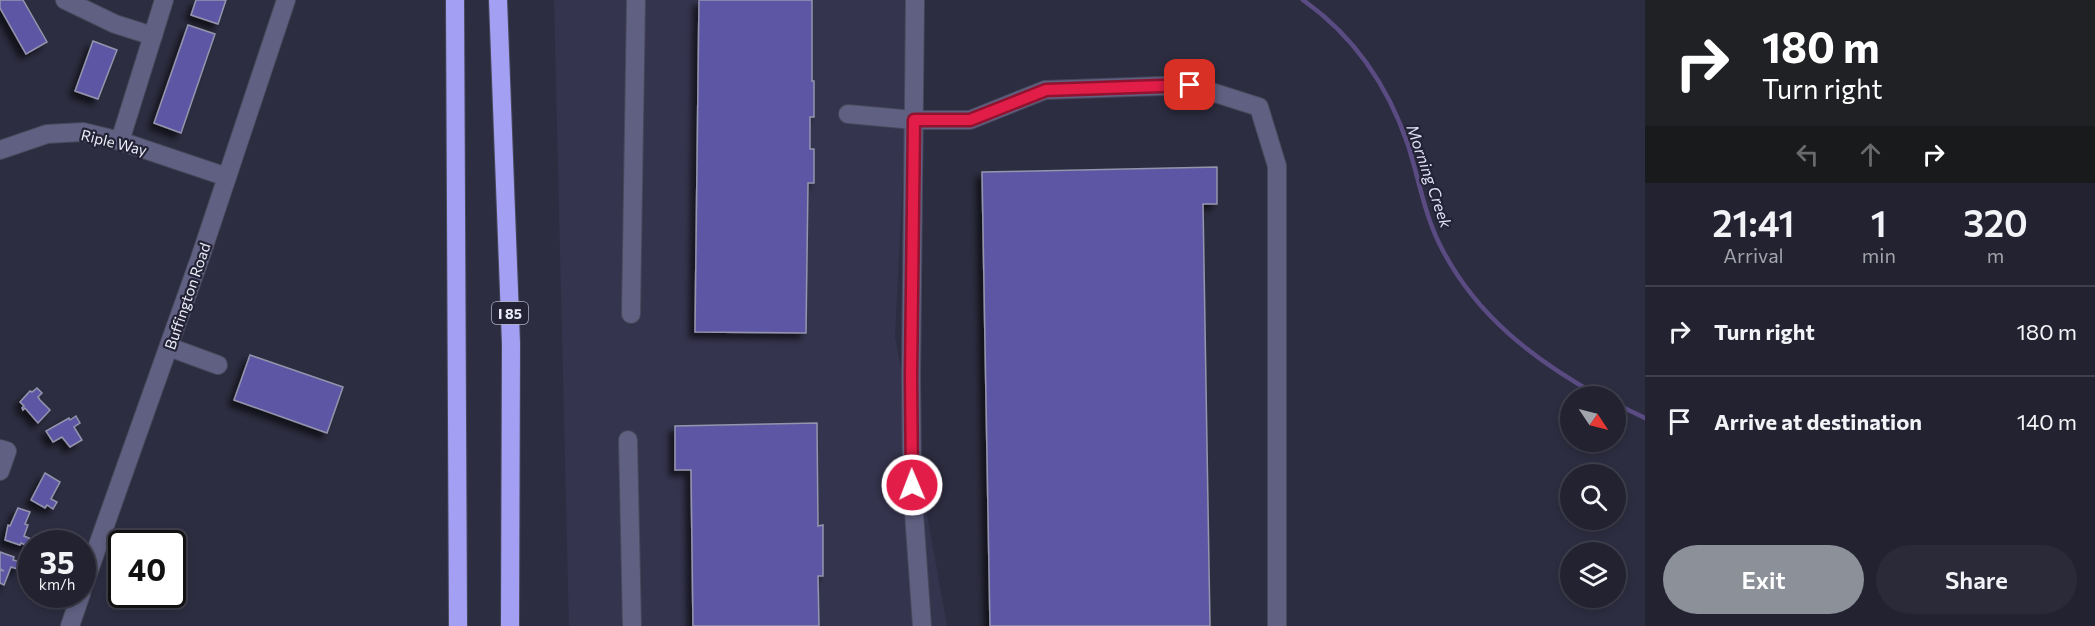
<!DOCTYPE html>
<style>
body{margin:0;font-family:Commissioner,sans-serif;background:#2a2a39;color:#f1f3f6;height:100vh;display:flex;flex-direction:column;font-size:22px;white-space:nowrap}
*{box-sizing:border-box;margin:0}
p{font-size:20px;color:#a2a4ab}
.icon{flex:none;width:33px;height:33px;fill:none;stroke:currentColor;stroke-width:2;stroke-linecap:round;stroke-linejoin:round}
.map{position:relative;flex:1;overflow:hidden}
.side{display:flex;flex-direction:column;background:#222231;width:450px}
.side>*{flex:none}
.hud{background:#202124;color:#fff;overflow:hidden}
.needle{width:39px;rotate:125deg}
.controls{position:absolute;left:1560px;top:386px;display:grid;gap:12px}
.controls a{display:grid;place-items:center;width:66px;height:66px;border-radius:50%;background:#222231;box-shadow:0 3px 9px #0003,0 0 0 2px #3f3f4d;font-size:30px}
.speed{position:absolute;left:18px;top:530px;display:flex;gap:12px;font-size:30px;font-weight:700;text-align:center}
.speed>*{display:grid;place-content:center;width:78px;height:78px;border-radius:50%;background:#222231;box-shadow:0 3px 9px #0003,0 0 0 2px #3f3f4d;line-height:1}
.speed small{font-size:15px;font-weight:400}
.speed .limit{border:3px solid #111;border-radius:9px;background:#fff;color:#111}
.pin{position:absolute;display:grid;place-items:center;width:51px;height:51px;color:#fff;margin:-26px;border-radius:12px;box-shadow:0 3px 9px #0006}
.me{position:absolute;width:66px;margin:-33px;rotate:359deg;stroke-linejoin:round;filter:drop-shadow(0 0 4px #0008)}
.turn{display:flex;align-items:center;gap:21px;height:126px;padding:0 18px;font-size:27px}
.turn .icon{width:78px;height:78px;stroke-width:2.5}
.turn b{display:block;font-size:42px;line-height:51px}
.lanes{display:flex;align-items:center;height:57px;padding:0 18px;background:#0003;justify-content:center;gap:30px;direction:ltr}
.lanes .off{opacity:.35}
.eta{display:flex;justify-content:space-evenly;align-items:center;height:102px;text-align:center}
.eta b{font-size:36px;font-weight:600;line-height:42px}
.primary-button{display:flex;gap:12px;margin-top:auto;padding:12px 18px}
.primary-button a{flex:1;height:69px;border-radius:36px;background:#8c9099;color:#fff;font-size:24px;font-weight:600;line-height:69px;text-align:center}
.primary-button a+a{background:#2a2a39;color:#f1f3f6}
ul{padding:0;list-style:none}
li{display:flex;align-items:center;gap:18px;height:90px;padding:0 18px;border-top:2px solid #3f3f4d}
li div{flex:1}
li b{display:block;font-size:22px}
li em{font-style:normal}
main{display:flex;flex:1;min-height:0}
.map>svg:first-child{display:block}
.built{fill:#35344e}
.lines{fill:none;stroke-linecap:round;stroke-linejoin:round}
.stream{stroke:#5a4b83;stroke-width:4.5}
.building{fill:#5d57a5;stroke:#9494ac;stroke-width:1.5;filter:url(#shadow)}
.minor-casing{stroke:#48485b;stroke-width:20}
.highway-casing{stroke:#48485b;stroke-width:20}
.minor{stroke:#606082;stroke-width:18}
.highway{stroke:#a3a0f4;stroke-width:18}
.route-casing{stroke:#92132f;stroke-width:15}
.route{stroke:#e11d48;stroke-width:10}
.labels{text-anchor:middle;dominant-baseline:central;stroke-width:4.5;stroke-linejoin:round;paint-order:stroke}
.shield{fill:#242336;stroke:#b0b0bf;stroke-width:1.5}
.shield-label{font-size:14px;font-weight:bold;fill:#ecedfa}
.street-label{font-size:15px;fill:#ecedfa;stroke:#242336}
.water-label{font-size:16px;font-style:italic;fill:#e0e0f6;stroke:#242336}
</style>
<main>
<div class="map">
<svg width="1645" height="626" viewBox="0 0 1645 626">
<defs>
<filter id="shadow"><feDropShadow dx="-5.5" dy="5.5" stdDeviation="3" flood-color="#0009"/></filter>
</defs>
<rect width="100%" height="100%" fill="#2d2d41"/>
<path class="built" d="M 554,0 L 912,0 L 895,336 L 947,626 L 569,626 Z"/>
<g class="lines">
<g class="stream">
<path d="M 1303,0 C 1354,36 1388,86 1408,145 C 1419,179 1424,213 1440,245 C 1475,315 1533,359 1599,396"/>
<path d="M 1616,404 L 1645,418"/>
</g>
</g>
<g class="building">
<path d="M 0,0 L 23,0 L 47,42 L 26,54 L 0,8 Z"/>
<path d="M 196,0 L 226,0 L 218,24 L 191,15 Z"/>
<path d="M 699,0 L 812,0 L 812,81 L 814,81 L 814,117 L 810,117 L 810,149 L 814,149 L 814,183 L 808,183 L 806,333 L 695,332 Z"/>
<path d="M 188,25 L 215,34 L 181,133 L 154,123 Z"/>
<path d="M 93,41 L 117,50 L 98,99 L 75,91 Z"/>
<path d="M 1217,167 L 1217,204 L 1203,204 L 1210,626 L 990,626 L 982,172 Z"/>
<path d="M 250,355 L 343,387 L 327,433 L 234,400 Z"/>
<path d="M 37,388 L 42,393 L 38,397 L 40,400 L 50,410 L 38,423 L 25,408 L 23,410 L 22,408 L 24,406 L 20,402 L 30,391 L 32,392 Z"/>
<path d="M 76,416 L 80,423 L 74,427 L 82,440 L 70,447 L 62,437 L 53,442 L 46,431 L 69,418 L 70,420 Z"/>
<path d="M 817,423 L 818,526 L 823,525 L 823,576 L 818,576 L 819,626 L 693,626 L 691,470 L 675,470 L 675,426 Z"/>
<path d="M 45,473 L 60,482 L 51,499 L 57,502 L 53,509 L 47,505 L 45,508 L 31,500 Z"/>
<path d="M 18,508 L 30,512 L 25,524 L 28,525 L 24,536 L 31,539 L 28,546 L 21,543 L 20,545 L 5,540 L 8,525 L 10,526 Z"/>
<path d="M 0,552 L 14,557 L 13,560 L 21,562 L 18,569 L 11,567 L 4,585 L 0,583 L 0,570 L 4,571 L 0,569 Z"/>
</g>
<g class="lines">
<defs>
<g id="minor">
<path d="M 65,0 L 115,24 L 153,36"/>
<path d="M 915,0 L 911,377 L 912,485 L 922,626"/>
<path d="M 848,114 L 914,120 L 970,120 L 1045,90 L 1190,85 L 1259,107 L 1277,166 L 1277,626"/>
<path d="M 120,141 L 164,0"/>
<path d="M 0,150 L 47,134 L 83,132 L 120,141 L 227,177"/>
<path d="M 631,314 L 636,0"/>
<path d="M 169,347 L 218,365"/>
<path d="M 628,440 L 632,626"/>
<path d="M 0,449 L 7,451 L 0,471"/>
<path d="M 82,590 L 200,258 L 286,0"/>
<path d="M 70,626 L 81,594"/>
</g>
<g id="highway">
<path d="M 455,0 L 458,626"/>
<path d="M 498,0 L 511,344 L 510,626"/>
</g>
</defs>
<use href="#minor" class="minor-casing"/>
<use href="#highway" class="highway-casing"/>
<use href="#minor" class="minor"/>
<use href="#highway" class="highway"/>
</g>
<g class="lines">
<defs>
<path id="route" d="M 912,485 L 911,377 L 914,120 L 970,120 L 1046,90 L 1190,85"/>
</defs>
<use href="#route" class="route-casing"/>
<use href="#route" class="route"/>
</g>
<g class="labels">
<rect class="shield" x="492" y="302" width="36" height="22" rx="4.5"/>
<g class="shield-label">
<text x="510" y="313">I 85</text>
</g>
<g class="street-label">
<text transform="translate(114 142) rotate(14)">Riple Way</text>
<text transform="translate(187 296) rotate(-71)">Buffington Road</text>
</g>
<g class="water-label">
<text transform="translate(1430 176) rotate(71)">Morning Creek</text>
</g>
</g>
</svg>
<div class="controls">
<a><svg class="needle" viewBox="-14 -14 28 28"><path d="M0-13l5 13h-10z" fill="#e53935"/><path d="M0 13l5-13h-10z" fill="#a2a4ab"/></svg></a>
<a><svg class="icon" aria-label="search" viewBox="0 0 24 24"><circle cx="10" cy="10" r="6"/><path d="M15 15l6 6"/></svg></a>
<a><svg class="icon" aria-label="layers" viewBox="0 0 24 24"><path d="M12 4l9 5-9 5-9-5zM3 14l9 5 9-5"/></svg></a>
</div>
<div class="speed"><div>35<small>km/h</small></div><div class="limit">40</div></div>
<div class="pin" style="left:1190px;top:85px;background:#d93025"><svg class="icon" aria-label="arrive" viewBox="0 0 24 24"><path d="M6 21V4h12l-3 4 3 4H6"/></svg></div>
<svg class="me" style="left:912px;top:485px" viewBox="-20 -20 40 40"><circle r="17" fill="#e11d48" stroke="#fff" stroke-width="3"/><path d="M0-11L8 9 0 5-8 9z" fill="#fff"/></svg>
</div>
<section class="side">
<div class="hud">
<div class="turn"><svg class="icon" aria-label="right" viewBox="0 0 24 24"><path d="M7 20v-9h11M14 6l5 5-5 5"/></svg><div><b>180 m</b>Turn right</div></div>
<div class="lanes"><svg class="icon off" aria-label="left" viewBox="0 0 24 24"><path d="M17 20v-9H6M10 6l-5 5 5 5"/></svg><svg class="icon off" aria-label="ahead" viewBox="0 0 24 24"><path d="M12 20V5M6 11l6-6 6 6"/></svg><svg class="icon" aria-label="right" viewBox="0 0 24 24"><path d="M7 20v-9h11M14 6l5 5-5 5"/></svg></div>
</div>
<div class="eta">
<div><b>21:41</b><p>Arrival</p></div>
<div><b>1</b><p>min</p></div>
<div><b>320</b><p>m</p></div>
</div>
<ul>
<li><svg class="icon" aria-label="right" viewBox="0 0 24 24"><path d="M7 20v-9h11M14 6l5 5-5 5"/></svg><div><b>Turn right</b></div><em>180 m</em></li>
<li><svg class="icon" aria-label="arrive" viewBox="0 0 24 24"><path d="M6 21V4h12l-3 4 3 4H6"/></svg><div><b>Arrive at destination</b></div><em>140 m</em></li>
</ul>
<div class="primary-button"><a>Exit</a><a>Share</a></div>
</section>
</main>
